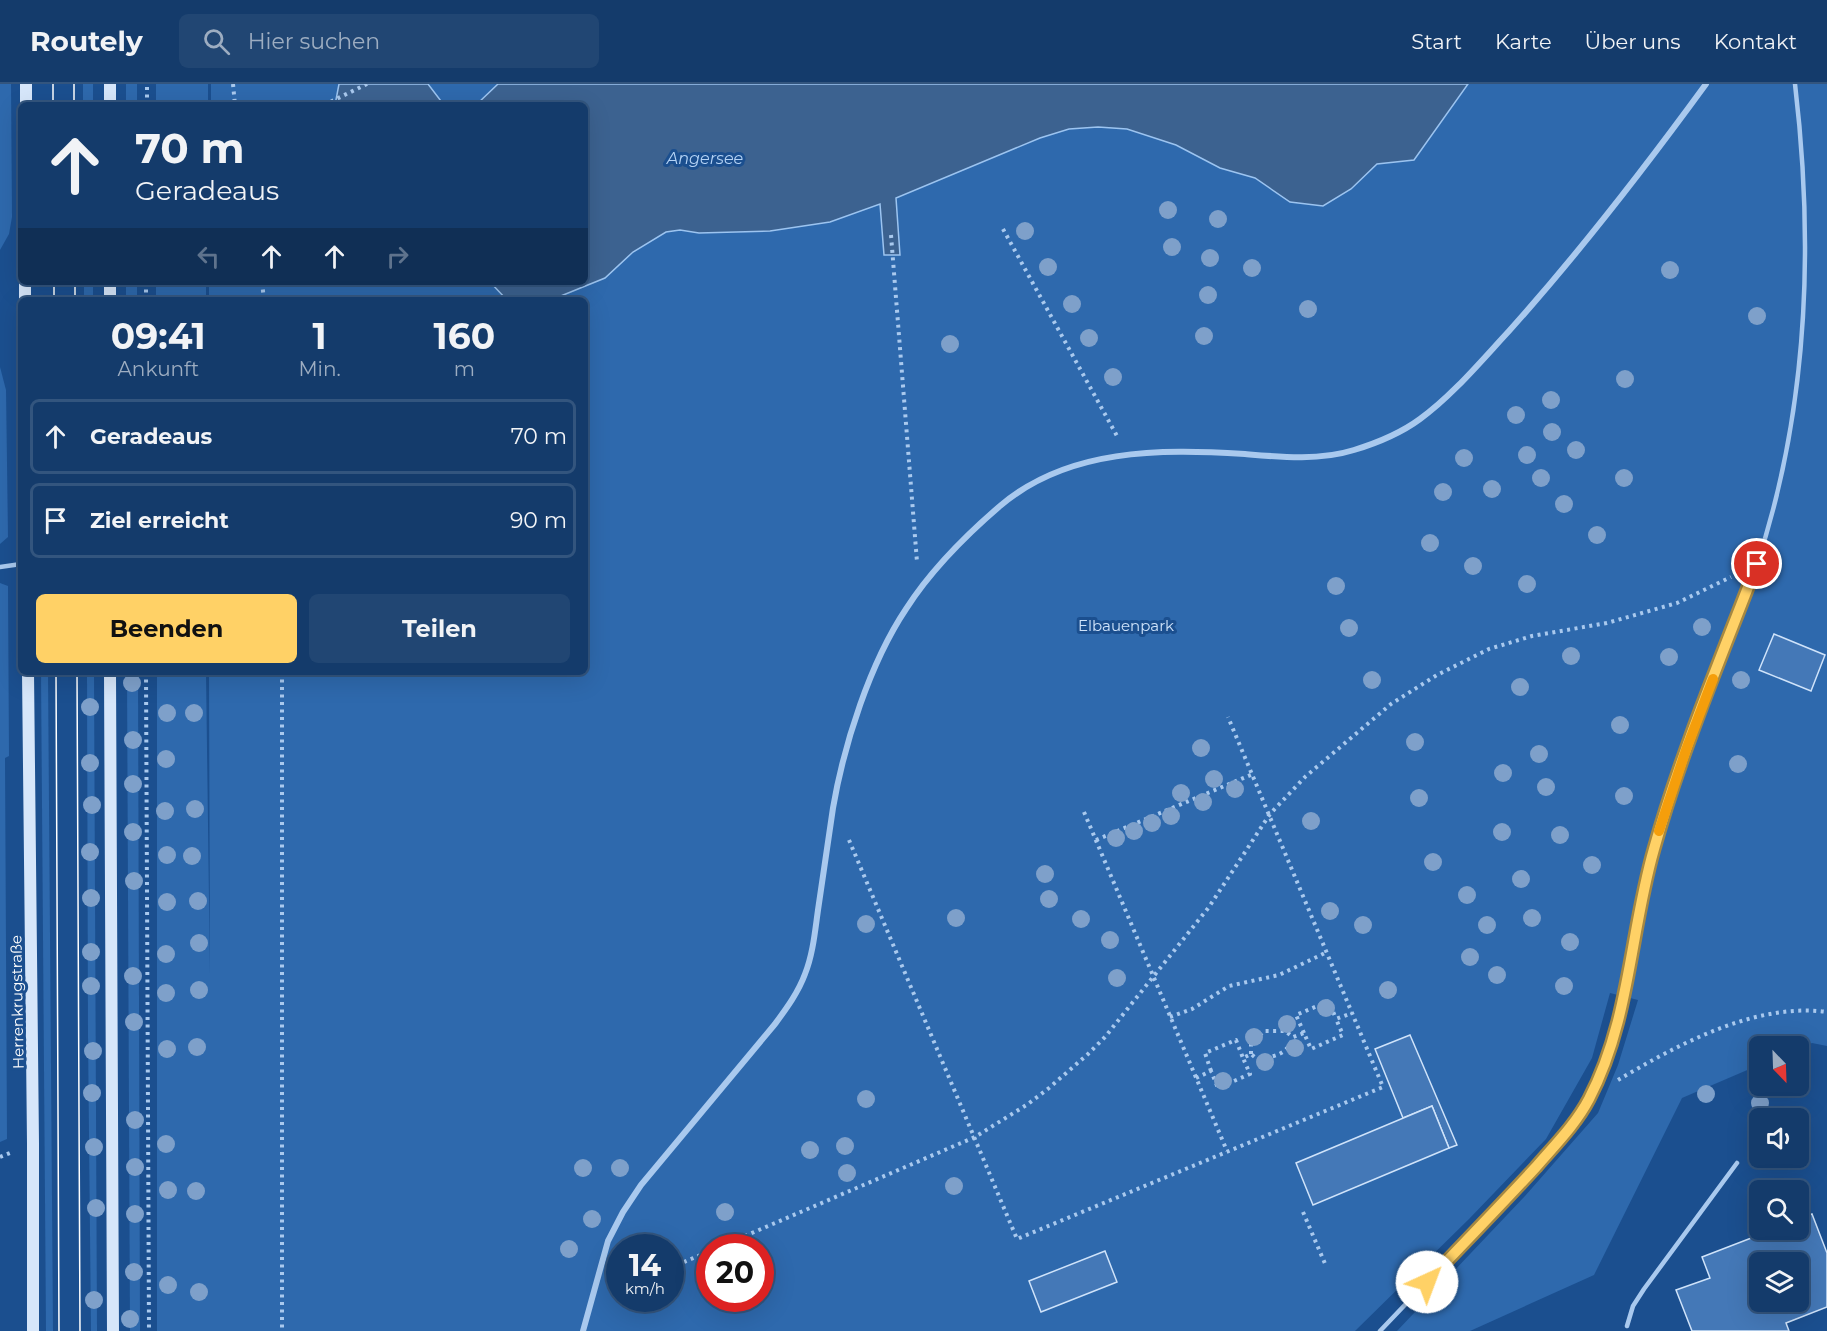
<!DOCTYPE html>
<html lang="de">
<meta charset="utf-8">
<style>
body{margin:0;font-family:Montserrat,sans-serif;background:#214673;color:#f1f3f6;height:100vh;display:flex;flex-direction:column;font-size:22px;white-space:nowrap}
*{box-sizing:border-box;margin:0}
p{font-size:20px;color:#9dadc1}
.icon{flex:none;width:33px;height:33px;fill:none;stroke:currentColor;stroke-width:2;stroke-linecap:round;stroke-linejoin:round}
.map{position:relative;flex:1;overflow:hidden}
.sheet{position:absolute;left:18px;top:213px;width:570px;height:378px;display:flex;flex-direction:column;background:#143b6b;border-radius:9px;box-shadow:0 6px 24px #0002,0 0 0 2px #33557e}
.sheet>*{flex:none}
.hud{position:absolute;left:18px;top:18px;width:570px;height:183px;border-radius:9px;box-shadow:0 6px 24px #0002,0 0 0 2px #33557e;background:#143b6b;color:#f1f3f6;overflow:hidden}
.needle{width:39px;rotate:157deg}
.tools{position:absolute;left:1749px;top:952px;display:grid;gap:12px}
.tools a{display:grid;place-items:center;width:60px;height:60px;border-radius:9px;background:#143b6b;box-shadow:0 6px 24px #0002,0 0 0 2px #33557e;font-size:30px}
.speed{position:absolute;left:606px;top:1150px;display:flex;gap:12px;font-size:30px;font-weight:700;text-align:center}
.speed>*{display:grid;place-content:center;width:78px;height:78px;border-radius:50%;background:#143b6b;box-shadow:0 6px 24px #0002,0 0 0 2px #33557e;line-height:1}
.speed small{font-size:15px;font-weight:400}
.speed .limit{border:9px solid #d22;background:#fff;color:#111}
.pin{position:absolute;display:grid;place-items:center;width:51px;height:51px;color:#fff;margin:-26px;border:3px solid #fff;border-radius:50%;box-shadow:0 2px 6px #0007}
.me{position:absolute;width:66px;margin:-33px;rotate:43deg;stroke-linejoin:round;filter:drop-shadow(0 0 4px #0008)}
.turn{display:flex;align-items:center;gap:21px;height:126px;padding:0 18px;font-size:27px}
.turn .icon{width:78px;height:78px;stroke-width:2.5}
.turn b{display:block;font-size:42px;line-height:51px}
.lanes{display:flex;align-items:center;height:57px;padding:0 18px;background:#0003;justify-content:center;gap:30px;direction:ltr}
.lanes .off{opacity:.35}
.eta{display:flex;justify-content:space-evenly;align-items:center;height:102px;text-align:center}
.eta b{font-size:36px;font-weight:700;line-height:42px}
.primary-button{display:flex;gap:12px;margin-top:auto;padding:12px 18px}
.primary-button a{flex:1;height:69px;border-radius:9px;background:#ffd166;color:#111;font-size:24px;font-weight:700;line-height:69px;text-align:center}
.primary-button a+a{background:#214673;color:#f1f3f6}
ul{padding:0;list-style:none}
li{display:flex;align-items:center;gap:18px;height:75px;margin:0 12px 9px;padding:0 6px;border:3px solid #33557e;border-radius:9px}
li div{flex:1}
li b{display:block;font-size:22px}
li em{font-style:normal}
header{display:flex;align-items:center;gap:36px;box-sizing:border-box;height:84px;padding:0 30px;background:#143b6b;border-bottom:2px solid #33557e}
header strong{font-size:28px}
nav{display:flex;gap:33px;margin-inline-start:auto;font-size:21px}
.search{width:420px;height:54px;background:#214673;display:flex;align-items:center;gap:15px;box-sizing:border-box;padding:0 21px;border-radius:9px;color:#9dadc1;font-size:22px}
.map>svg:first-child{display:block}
.green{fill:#2e69ad;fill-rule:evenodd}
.water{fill:#3c6290;stroke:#9cc4f0;stroke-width:1.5}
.building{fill:#4478b7;stroke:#cfe3fa;stroke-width:1.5;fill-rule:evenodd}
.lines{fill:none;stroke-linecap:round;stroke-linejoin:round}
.path{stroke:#a9c9ee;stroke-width:4;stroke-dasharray:3 4.5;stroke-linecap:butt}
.lane{stroke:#a9c9ee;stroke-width:4.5}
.street{stroke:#a9c9ee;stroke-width:6}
.secondary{stroke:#d6e6fa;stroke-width:12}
.tram{stroke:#fff;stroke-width:1.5}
.tree{fill:#7ea0ca}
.route-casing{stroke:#a68842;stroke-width:15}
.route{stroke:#ffd166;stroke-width:10}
.slow{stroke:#f59e0b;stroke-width:10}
.labels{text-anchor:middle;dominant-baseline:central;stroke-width:6;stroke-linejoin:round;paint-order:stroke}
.park-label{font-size:15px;fill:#cfe3fa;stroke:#1b4f8f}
.street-label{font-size:15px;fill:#fff;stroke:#1b4f8f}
.water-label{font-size:16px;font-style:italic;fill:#b5d3f5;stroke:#1b4f8f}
</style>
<header>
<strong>Routely</strong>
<div class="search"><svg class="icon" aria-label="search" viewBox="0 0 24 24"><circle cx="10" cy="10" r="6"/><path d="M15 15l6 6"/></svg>Hier suchen</div>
<nav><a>Start</a><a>Karte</a><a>Über uns</a><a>Kontakt</a></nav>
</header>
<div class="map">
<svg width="1827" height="1247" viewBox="0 0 1827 1247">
<rect width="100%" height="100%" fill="#1b4f8f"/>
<g class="green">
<path d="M 0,0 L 11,0 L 12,133 L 9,150 L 0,166 Z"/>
<rect x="83" y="0" width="10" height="21"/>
<rect x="126" y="0" width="11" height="21"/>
<rect x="156" y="0" width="52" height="21"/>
<path d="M 211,0 L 1827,0 L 1827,962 L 1812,959 L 1799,964 L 1760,963 L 1759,981 L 1682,1014 L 1594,1191 L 1470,1247 L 1397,1247 L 1525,1112 L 1598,1029 L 1618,981 L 1638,916 L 1610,909 L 1592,974 L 1546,1055 L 1469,1135 L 1355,1247 L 157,1247 L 157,588 L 206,588 L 210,890 L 209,588 L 585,588 L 585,216 L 209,216 L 209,198 L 585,198 L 585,21 L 211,21 ZM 620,1164 L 670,1164 L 670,1215 L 620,1215 ZM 710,1164 L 760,1164 L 760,1215 L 710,1215 Z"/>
<rect x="84" y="198" width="9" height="18"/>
<rect x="126" y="198" width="11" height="18"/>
<rect x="156" y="198" width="50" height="18"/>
<path d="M 0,283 L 6,306 L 8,453 L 0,460 Z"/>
<path d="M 0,499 L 8,502 L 9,672 L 5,674 L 7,1055 L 0,1058 Z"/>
<path d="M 41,588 L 48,588 L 53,1247 L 46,1247 Z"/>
<path d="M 87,588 L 94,588 L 97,1247 L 91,1247 L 88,951 Z"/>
<path d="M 127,588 L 138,588 L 140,1247 L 130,1247 Z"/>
</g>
<g class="water">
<path d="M 339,0 L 428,0 L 444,21 L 335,21 Z"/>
<path d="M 498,0 L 1468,0 L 1414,76 L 1377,80 L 1351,105 L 1323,122 L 1290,118 L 1255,94 L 1220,84 L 1176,61 L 1127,45 L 1098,43 L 1069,45 L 1040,54 L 896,114 L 900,171 L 884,171 L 880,120 L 830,138 L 770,147 L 699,149 L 680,146 L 666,148 L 633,168 L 605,194 L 551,216 L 507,216 L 490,198 L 585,198 L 585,21 L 476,21 Z"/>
</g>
<g class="building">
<path d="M 1774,550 L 1825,571 L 1811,607 L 1759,586 Z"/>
<path d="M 1410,951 L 1457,1061 L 1449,1064 L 1432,1022 L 1403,1034 L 1375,965 Z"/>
<path d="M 1432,1022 L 1449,1064 L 1313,1121 L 1296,1079 Z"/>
<path d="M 1812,1130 L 1827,1169 L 1827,1223 L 1786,1239 L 1789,1247 L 1692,1247 L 1676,1206 L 1710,1194 L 1702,1173 L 1772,1146 L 1798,1146 L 1798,1135 ZM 1760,1179 L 1798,1179 L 1798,1218 L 1760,1218 Z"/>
<path d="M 1105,1167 L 1117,1198 L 1041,1228 L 1029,1197 Z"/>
</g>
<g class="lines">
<g class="path">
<path d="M 233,0 L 235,21"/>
<path d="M 147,21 L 147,0"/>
<path d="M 324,21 L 367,0"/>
<path d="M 1003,145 L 1117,352"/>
<path d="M 891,151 L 917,478"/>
<path d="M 262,198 L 264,216"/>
<path d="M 146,216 L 146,198"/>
<path d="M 146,588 L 149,1247"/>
<path d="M 282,588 L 282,1247"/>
<path d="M 1084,728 L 1227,1067"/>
<path d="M 849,756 L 1017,1155 L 1383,1003 L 1228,633"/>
<path d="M 1096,756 L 1253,690"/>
<path d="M 1170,933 L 1192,925 L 1229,902 L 1279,891 L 1327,868"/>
<path d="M 1304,949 L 1296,931 L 1329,917 L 1336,935"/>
<path d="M 1251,970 L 1251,960 L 1264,947 L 1285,947 L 1293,953"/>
<path d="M 1211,987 L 1205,969 L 1236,956 L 1243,974"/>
<path d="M 1196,994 L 1211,987 L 1218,1004 L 1250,990 L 1243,974 L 1251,970 L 1257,975 C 1273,973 1288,971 1293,953 L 1304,949 L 1311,965 L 1343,951 L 1336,935 L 1352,929"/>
<path d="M 1618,996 C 1677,961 1756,918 1827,928"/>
<path d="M 0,1073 L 10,1069"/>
<path d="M 1303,1128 L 1326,1182"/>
<path d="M 717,1164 L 975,1053 L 1028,1020 L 1049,1004 L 1088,970 L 1105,953 L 1209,823 L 1270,730 L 1305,693 L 1391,620 L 1437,591 L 1489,565 L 1532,552 L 1607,539 L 1677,519 L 1731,493"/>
<path d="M 670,1184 L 710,1167"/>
</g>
<g class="lane">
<path d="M 0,483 L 21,480"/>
<path d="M 1627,1242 L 1633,1222 L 1644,1205 L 1737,1079"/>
<path d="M 1380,1247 C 1421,1204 1462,1161 1503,1118 C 1531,1089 1571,1050 1590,1013 C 1630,935 1630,846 1655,763 C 1670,710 1688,659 1708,608 C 1724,565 1742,523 1757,480 C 1808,326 1814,160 1795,0"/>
</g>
<path class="street" d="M 583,1247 L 608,1157 L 623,1128 L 641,1101 L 775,940 C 786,925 798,909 805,890 C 813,870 815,847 818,826 C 823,792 828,758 833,724 C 844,660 870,579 906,525 C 931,486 965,452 1000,422 C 1068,364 1160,365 1245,370 C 1280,373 1319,377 1354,366 C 1377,359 1401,349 1420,335 C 1452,312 1482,276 1509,247 C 1579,169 1644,85 1706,0"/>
<g class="secondary">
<path d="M 110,0 L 110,21"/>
<path d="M 26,21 L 26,0"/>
<path d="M 110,198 L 110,216"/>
<path d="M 25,216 L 25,198"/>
<path d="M 28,588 L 33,1059 L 33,1247"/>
<path d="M 110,588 L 113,1247"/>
</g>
<g class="tram">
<path d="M 53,0 L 53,21"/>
<path d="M 74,0 L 74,21"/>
<path d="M 54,198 L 54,216"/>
<path d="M 75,198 L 75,216"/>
<path d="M 56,588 L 59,1247"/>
<path d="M 77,588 L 80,1247"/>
</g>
</g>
<g class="tree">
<circle cx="1168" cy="126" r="9"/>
<circle cx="1218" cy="135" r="9"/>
<circle cx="1025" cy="147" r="9"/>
<circle cx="1172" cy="163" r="9"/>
<circle cx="1210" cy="174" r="9"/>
<circle cx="1048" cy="183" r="9"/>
<circle cx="1252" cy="184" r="9"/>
<circle cx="1670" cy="186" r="9"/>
<circle cx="1208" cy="211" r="9"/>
<circle cx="1072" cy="220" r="9"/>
<circle cx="1308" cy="225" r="9"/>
<circle cx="1757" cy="232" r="9"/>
<circle cx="1204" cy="252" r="9"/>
<circle cx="1089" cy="254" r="9"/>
<circle cx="950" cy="260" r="9"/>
<circle cx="1113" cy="293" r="9"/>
<circle cx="1625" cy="295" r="9"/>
<circle cx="1551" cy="316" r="9"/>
<circle cx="1516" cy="331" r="9"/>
<circle cx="1552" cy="348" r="9"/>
<circle cx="1576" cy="366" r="9"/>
<circle cx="1527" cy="371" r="9"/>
<circle cx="1464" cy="374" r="9"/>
<circle cx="1541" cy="394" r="9"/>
<circle cx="1624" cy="394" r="9"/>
<circle cx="1492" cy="405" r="9"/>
<circle cx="1443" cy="408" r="9"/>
<circle cx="1564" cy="420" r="9"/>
<circle cx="1597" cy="451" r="9"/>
<circle cx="1430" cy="459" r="9"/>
<circle cx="1473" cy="482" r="9"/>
<circle cx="1527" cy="500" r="9"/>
<circle cx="1336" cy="502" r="9"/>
<circle cx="1702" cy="543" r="9"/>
<circle cx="1349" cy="544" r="9"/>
<circle cx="1571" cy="572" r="9"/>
<circle cx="1669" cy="573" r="9"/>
<circle cx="1372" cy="596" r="9"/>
<circle cx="1741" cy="596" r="9"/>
<circle cx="132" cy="599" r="9"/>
<circle cx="1520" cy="603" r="9"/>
<circle cx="90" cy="623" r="9"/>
<circle cx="167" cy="629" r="9"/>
<circle cx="194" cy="629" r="9"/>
<circle cx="1620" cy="641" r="9"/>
<circle cx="133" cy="656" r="9"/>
<circle cx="1415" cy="658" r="9"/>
<circle cx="1201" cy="664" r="9"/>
<circle cx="1539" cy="670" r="9"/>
<circle cx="166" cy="675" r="9"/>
<circle cx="90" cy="679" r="9"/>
<circle cx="1738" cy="680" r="9"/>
<circle cx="1503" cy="689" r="9"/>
<circle cx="1214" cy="695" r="9"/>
<circle cx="133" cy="700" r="9"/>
<circle cx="1546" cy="703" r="9"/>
<circle cx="1235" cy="705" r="9"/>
<circle cx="1181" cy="709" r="9"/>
<circle cx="1624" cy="712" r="9"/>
<circle cx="1419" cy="714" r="9"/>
<circle cx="1203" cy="718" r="9"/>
<circle cx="92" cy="721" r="9"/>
<circle cx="195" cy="725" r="9"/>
<circle cx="165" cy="727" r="9"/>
<circle cx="1171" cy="732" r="9"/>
<circle cx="1311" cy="737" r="9"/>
<circle cx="1152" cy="739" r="9"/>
<circle cx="1134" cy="747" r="9"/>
<circle cx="133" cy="748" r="9"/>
<circle cx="1502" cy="748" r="9"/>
<circle cx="1560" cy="751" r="9"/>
<circle cx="1116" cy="754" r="9"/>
<circle cx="90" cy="768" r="9"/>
<circle cx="167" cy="771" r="9"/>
<circle cx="192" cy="772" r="9"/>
<circle cx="1433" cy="778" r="9"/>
<circle cx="1592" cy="781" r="9"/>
<circle cx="1045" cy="790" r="9"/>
<circle cx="1521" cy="795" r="9"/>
<circle cx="134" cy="797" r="9"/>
<circle cx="1467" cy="811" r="9"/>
<circle cx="91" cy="814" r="9"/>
<circle cx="1049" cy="815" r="9"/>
<circle cx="198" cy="817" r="9"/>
<circle cx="167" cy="818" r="9"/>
<circle cx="1330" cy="827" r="9"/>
<circle cx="956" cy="834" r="9"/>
<circle cx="1532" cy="834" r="9"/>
<circle cx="1081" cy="835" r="9"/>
<circle cx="866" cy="840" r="9"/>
<circle cx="1363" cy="841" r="9"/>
<circle cx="1487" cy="841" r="9"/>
<circle cx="1110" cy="856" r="9"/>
<circle cx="1570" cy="858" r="9"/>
<circle cx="199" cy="859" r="9"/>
<circle cx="91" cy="868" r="9"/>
<circle cx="166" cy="870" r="9"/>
<circle cx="1470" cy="873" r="9"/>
<circle cx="1497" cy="891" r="9"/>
<circle cx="133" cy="892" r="9"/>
<circle cx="1117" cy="894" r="9"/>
<circle cx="91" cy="902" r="9"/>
<circle cx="1564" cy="902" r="9"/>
<circle cx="199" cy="906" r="9"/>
<circle cx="1388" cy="906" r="9"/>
<circle cx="166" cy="909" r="9"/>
<circle cx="1326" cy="924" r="9"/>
<circle cx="134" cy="938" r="9"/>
<circle cx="1287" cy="940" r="9"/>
<circle cx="1254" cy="953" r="9"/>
<circle cx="197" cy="963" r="9"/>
<circle cx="1295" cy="964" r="9"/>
<circle cx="167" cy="965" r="9"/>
<circle cx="93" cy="967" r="9"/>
<circle cx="1265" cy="978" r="9"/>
<circle cx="1223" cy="997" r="9"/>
<circle cx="92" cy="1009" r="9"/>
<circle cx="1706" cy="1010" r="9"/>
<circle cx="866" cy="1015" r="9"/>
<circle cx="1760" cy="1019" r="9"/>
<circle cx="135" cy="1036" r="9"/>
<circle cx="166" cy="1060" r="9"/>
<circle cx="845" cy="1062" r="9"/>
<circle cx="94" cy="1063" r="9"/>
<circle cx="810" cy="1066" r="9"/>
<circle cx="135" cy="1083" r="9"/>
<circle cx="583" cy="1084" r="9"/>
<circle cx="620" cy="1084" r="9"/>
<circle cx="847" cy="1089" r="9"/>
<circle cx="954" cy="1102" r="9"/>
<circle cx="168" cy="1106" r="9"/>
<circle cx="196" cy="1107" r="9"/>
<circle cx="96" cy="1124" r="9"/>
<circle cx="725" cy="1128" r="9"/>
<circle cx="135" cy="1130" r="9"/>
<circle cx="592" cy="1135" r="9"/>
<circle cx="569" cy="1165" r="9"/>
<circle cx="134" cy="1188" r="9"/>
<circle cx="168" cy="1201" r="9"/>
<circle cx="199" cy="1208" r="9"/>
<circle cx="94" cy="1216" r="9"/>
<circle cx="130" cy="1235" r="9"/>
</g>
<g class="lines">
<defs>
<path id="route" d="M 1427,1198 C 1463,1160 1500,1122 1536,1083 C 1554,1062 1576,1040 1589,1015 C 1630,937 1630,848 1654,765 C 1681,668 1721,574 1757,480"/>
</defs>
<use href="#route" class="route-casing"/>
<use href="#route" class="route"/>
<path class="slow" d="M 1659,747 L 1686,666 L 1713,595"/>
</g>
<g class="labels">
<g class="park-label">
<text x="1126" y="541">Elbauenpark</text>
</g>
<g class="street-label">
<text transform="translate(17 918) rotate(-91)">Herrenkrugstraße</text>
</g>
<g class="water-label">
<text x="705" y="74">Angersee</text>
</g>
</g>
</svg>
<div class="tools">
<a><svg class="needle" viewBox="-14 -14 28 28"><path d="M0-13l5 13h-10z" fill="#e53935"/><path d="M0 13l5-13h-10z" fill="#9dadc1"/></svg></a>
<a><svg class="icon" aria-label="sound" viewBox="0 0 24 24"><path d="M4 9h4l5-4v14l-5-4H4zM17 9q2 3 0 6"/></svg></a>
<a><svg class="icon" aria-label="search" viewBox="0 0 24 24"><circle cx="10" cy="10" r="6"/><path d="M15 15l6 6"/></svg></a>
<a><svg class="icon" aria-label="layers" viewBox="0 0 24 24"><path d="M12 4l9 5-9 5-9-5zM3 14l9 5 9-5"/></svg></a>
</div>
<div class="speed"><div>14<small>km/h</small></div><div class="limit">20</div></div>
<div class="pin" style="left:1757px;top:480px;background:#d93025"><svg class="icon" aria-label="arrive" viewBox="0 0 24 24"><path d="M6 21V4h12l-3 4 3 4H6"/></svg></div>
<svg class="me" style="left:1427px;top:1198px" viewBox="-20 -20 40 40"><circle r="19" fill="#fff"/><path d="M0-13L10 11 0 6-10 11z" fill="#ffd166"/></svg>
<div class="hud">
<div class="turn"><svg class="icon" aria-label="ahead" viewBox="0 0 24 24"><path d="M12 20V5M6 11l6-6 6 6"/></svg><div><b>70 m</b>Geradeaus</div></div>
<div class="lanes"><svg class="icon off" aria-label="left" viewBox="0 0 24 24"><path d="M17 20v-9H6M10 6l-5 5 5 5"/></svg><svg class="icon" aria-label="ahead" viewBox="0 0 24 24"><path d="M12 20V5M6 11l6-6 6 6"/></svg><svg class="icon" aria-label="ahead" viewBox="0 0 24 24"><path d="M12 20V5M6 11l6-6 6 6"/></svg><svg class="icon off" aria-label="right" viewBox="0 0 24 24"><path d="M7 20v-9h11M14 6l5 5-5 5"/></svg></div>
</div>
<section class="sheet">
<div class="eta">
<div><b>09:41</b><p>Ankunft</p></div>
<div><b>1</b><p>Min.</p></div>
<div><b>160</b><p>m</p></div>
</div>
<ul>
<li><svg class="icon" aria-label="ahead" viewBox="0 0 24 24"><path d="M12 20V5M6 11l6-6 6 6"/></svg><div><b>Geradeaus</b></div><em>70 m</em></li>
<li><svg class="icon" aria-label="arrive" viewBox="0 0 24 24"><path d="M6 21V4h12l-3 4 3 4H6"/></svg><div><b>Ziel erreicht</b></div><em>90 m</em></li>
</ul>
<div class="primary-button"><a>Beenden</a><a>Teilen</a></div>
</section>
</div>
